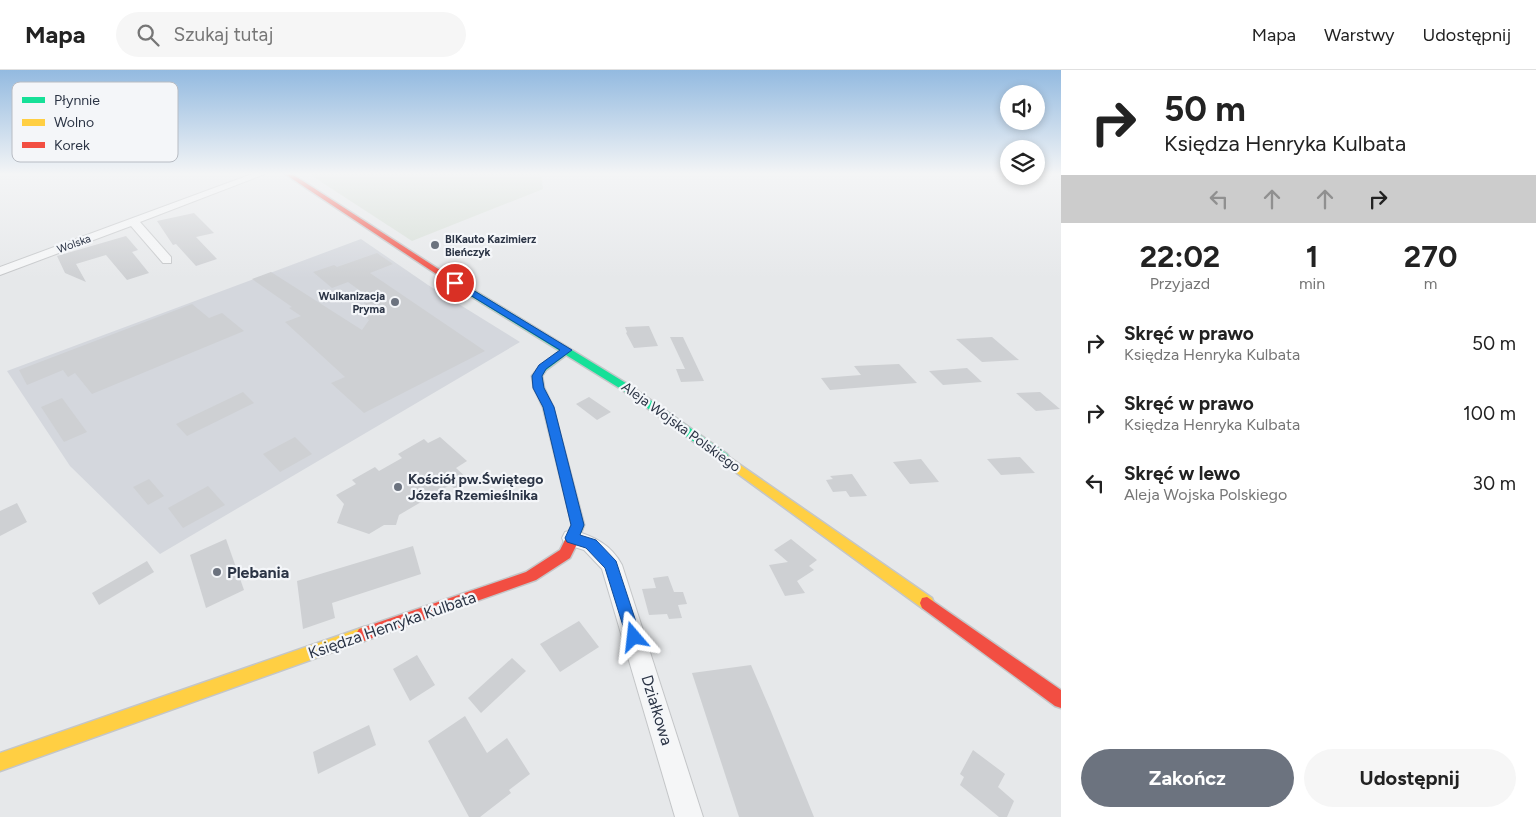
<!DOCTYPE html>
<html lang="pl">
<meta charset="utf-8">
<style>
body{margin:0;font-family:Figtree,sans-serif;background:#f6f6f6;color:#222;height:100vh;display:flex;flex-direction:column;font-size:19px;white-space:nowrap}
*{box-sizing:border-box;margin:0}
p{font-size:16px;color:#767676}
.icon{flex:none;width:28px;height:28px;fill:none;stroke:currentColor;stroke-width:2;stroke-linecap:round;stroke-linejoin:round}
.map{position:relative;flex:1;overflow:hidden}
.details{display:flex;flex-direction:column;background:#fff;width:475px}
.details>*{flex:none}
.guide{background:#fff;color:#222;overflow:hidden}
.fabs{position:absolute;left:1000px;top:15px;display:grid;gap:10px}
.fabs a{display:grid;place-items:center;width:45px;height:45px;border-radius:50%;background:#fff;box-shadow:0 2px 8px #0003;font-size:25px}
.pin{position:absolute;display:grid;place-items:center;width:42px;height:42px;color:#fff;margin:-21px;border:2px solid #fff;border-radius:50%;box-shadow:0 1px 5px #0007}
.me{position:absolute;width:55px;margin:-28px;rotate:343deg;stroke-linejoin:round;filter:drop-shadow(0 0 4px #0008)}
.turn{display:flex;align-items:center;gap:18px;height:105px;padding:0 20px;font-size:22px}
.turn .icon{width:65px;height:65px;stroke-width:2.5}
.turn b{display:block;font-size:35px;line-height:42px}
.lanes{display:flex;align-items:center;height:48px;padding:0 20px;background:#0003;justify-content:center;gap:25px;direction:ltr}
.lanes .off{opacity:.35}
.eta{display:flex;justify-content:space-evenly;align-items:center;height:85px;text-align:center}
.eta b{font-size:30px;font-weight:700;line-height:35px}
.primary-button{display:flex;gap:10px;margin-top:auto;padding:10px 20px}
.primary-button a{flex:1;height:58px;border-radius:30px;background:#6c737f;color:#fff;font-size:20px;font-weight:700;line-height:58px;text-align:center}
.primary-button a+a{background:#f6f6f6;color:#222}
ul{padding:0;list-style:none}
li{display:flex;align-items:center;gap:15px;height:70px;padding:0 20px}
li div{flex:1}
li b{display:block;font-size:19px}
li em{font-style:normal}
header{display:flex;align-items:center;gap:30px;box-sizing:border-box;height:70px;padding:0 25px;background:#fff;border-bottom:1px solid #e0e0e0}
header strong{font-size:24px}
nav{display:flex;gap:28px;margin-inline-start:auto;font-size:18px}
.search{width:350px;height:45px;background:#f6f6f6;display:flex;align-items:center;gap:12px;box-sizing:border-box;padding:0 18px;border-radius:28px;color:#767676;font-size:19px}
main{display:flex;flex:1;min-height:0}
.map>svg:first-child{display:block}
.built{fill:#d4d7dd}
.green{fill:#d6ded6}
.building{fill:#ced0d3}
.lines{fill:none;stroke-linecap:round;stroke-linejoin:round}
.street-casing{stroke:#c4c6c8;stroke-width:2}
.fast-casing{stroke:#c4c6c8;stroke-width:3}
.slow-casing{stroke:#c4c6c8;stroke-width:3}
.jam-casing{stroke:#c4c6c8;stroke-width:3}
.street{fill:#f5f6f7;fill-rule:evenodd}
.fast{fill:#16e098;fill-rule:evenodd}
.slow{fill:#ffcf43;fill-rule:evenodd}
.jam{fill:#f24e42;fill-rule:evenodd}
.route{fill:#1a73e8;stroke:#114b97}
.poi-dot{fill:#6c737f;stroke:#f4f6f9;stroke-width:2}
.labels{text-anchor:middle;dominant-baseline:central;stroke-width:4.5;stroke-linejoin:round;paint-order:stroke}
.far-poi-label{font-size:11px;font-weight:bold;fill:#2b3445;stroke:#f4f6f9;text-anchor:start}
.far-street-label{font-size:11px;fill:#2b3445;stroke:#f4f6f9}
.street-label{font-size:14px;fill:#2b3445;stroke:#f4f6f9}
.poi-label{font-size:14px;font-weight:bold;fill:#2b3445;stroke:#f4f6f9;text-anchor:start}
.near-poi-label{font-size:16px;font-weight:bold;fill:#2b3445;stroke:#f4f6f9;text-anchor:start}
.near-street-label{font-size:16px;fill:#2b3445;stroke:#f4f6f9}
.key{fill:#f4f6f9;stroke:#b8bcc3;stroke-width:1}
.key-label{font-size:14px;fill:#2b3445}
</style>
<header>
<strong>Mapa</strong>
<div class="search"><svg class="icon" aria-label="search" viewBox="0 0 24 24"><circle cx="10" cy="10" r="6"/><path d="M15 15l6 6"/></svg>Szukaj tutaj</div>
<nav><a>Mapa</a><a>Warstwy</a><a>Udostępnij</a></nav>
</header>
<main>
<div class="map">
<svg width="1061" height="747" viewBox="0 0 1061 747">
<rect width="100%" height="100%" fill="#e6e8ea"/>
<path class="built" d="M 361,169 L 428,215 L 520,272 L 160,484 L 70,396 L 7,301 Z"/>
<path class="green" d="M 309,104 L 541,104 L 543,119 L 412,171 Z"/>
<g class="building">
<path d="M 194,143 L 214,163 L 196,167 L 217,189 L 196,196 L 176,174 L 173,175 L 157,151 Z"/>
<path d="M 126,166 L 138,180 L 132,182 L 149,203 L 127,210 L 106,185 L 76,194 L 86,212 L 65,203 L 57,186 Z"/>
<path d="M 377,183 L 393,194 L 370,203 L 485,281 L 364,343 L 331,313 L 345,307 L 285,252 L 301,246 L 289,238 L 292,237 L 252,209 L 271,202 L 362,260 L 369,250 L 355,238 L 373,230 L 348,212 L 332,218 L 313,202 L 334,195 L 337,197 Z"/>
<path d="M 192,234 L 209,248 L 222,243 L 244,261 L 92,324 L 75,303 L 68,307 L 63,300 L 27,315 L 19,300 Z"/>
<path d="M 649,256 L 658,276 L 634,278 L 626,263 L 627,262 L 625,257 Z"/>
<path d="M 670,267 L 683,267 L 704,311 L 681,312 L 676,299 L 685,299 Z"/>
<path d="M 992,267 L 1019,290 L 982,292 L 956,269 Z"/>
<path d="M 899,294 L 917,313 L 830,320 L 821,308 L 861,305 L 854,296 Z"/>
<path d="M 967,298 L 982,312 L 943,315 L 929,301 Z"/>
<path d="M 243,322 L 254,333 L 187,366 L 176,354 Z"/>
<path d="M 1040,322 L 1060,339 L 1036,341 L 1016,323 Z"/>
<path d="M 589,327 L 611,342 L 597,350 L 576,334 Z"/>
<path d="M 62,328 L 87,362 L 64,372 L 41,337 Z"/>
<path d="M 295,367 L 312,384 L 280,402 L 263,384 Z"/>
<path d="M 440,367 L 467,391 L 456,398 L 470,411 L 455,419 L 450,415 L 399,445 L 396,455 L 384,455 L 369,464 L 337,453 L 344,434 L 336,425 L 356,414 L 352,410 L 375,397 L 379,401 L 402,388 L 398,384 L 424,369 L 428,373 Z"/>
<path d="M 1020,387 L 1035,403 L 1001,405 L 987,389 Z"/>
<path d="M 921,389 L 939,412 L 910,414 L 893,392 Z"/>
<path d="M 852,404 L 867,426 L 850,427 L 846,421 L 833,422 L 826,410 L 833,409 L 830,406 Z"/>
<path d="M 149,409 L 164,426 L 148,435 L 133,417 Z"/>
<path d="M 208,416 L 225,435 L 183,458 L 168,438 Z"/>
<path d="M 17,433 L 27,452 L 0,466 L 0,441 Z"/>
<path d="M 226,469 L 244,520 L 206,538 L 190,485 Z"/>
<path d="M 791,469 L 817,490 L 809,496 L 814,500 L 797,511 L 805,523 L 785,526 L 769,495 L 788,492 L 774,480 Z"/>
<path d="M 413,476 L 421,504 L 332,533 L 335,548 L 303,559 L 297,511 Z"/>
<path d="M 147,491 L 154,502 L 99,535 L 92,523 Z"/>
<path d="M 668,506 L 674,522 L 683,522 L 687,534 L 678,535 L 682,548 L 669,549 L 667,544 L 649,545 L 642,519 L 656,518 L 653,508 Z"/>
<path d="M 579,551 L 599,577 L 560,602 L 540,574 Z"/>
<path d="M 417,585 L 435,615 L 410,631 L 393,599 Z"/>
<path d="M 512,588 L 526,601 L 481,643 L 468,628 Z"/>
<path d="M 751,595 L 770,639 L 814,747 L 739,747 L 692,603 Z"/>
<path d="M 465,646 L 487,683 L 507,668 L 530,704 L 509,720 L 511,723 L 480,747 L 469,747 L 428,671 Z"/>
<path d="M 369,655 L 376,675 L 318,704 L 313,682 Z"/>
<path d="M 973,680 L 1005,704 L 998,717 L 1014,731 L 1007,747 L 999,747 L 960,715 L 964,707 L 960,704 Z"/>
</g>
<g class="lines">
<defs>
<g id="street">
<path d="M 252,104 L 265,104 L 140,152 L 171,187 L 171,193 L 163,193 L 131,156 L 0,205 L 0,197 Z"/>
<path d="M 572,460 C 593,466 611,474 622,495 L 703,747 L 675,747 L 602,499 L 584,480 L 565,474 L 562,468 L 565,462 Z"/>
</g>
<path id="fast" d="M 456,213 L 462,213 L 629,315 L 727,384 L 729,387 L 727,390 L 719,390 L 621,319 L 566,285 L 546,300 L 542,306 L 544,318 L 553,337 L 584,455 L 576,476 L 571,477 L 566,476 L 564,472 L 572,455 L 543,337 L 534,318 L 532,306 L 540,296 L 560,281 L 456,217 Z"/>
<g id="slow">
<path d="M 723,383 L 932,528 L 934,533 L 932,538 L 927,539 L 922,538 L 719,390 L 717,387 L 719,384 Z"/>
<path d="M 364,557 L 369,559 L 372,564 L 369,569 L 0,701 L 0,683 Z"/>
</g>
<g id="jam">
<path d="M 285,104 L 292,104 L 463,215 L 456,217 Z"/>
<path d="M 571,467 L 576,468 L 578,472 L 570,488 L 536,510 L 364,571 L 359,569 L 356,564 L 359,559 L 526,502 L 560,480 L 566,468 Z"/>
<path d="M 927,527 L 1061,620 L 1061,638 L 1055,636 L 922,538 L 920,533 L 922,528 Z"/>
</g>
</defs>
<use href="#street" class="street-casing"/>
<use href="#fast" class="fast-casing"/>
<use href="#slow" class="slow-casing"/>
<use href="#jam" class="jam-casing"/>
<use href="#street" class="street"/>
<use href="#fast" class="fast"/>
<use href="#slow" class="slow"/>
<use href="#jam" class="jam"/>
</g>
<linearGradient id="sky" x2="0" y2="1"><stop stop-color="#93bae0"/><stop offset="0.5" stop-color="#f4f5f6"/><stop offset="1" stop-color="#f4f5f6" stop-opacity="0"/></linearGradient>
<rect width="1061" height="208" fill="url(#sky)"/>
<path class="route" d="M 452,211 L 458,211 L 572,280 L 546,299 L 542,306 L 544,318 L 554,337 L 584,455 L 580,465 L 596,470 L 616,491 L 641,567 L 639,572 L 634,574 L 628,572 L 605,498 L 586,478 L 567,472 L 565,468 L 571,455 L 543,337 L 533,318 L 532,306 L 539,295 L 560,280 L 452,214 Z"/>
<g class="poi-dot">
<circle cx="435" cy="175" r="5"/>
<circle cx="395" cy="232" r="5"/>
<circle cx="398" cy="417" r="5"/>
<circle cx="217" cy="502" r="5"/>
</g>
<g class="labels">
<g class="far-poi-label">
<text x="445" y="169">BIKauto Kazimierz<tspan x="445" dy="13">Bieńczyk</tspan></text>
<text x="385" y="226" text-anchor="end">Wulkanizacja<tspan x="385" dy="13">Pryma</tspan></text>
</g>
<g class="far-street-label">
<text transform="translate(74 174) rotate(-20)">Wolska</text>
</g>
<g class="street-label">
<text transform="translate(681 357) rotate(36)">Aleja Wojska Polskiego</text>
</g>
<g class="poi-label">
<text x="408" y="409">Kościół pw.Świętego<tspan x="408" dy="16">Józefa Rzemieślnika</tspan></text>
</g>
<g class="near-poi-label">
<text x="227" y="502">Plebania</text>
</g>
<g class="near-street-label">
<text transform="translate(392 555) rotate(-19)">Księdza Henryka Kulbata</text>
<text transform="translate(657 640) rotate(73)">Działkowa</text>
</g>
</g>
<rect x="12" y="12" width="166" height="80" rx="8" class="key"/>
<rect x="22" y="27" width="23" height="6" fill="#16e098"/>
<rect x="22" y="49" width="23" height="7" fill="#ffcf43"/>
<rect x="22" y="72" width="23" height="6" fill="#f24e42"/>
<g class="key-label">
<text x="54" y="35">Płynnie</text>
<text x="54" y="57">Wolno</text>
<text x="54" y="80">Korek</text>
</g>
</svg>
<div class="fabs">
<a><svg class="icon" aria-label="sound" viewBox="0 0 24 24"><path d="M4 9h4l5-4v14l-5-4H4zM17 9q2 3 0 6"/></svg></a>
<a><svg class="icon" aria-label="layers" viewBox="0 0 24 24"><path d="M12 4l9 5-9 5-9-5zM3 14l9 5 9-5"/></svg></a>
</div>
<div class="pin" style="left:455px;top:213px;background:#d93025"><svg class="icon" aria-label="arrive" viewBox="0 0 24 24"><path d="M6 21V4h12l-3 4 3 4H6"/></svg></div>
<svg class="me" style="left:634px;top:567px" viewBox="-20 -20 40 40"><path d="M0-17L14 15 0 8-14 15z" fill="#1a73e8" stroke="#fff" stroke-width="4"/></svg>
</div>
<section class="details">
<div class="guide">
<div class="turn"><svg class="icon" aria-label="right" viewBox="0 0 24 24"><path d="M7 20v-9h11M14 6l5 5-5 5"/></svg><div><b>50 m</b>Księdza Henryka Kulbata</div></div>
<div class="lanes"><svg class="icon off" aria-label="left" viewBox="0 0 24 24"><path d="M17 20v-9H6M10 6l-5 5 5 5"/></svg><svg class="icon off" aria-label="ahead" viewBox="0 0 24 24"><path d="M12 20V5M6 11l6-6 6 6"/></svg><svg class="icon off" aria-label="ahead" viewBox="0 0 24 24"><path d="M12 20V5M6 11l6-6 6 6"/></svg><svg class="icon" aria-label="right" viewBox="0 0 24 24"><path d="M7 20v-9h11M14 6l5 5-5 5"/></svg></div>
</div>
<div class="eta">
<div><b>22:02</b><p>Przyjazd</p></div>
<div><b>1</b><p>min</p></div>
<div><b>270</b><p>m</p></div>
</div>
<ul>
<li><svg class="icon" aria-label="right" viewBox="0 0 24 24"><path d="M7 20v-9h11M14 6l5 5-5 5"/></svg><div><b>Skręć w prawo</b><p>Księdza Henryka Kulbata</p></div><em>50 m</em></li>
<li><svg class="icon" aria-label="right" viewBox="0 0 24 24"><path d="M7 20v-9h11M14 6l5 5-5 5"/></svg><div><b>Skręć w prawo</b><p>Księdza Henryka Kulbata</p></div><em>100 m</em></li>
<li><svg class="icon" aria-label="left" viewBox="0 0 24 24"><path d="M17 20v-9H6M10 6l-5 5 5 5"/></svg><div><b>Skręć w lewo</b><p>Aleja Wojska Polskiego</p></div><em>30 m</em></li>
</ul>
<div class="primary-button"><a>Zakończ</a><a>Udostępnij</a></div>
</section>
</main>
